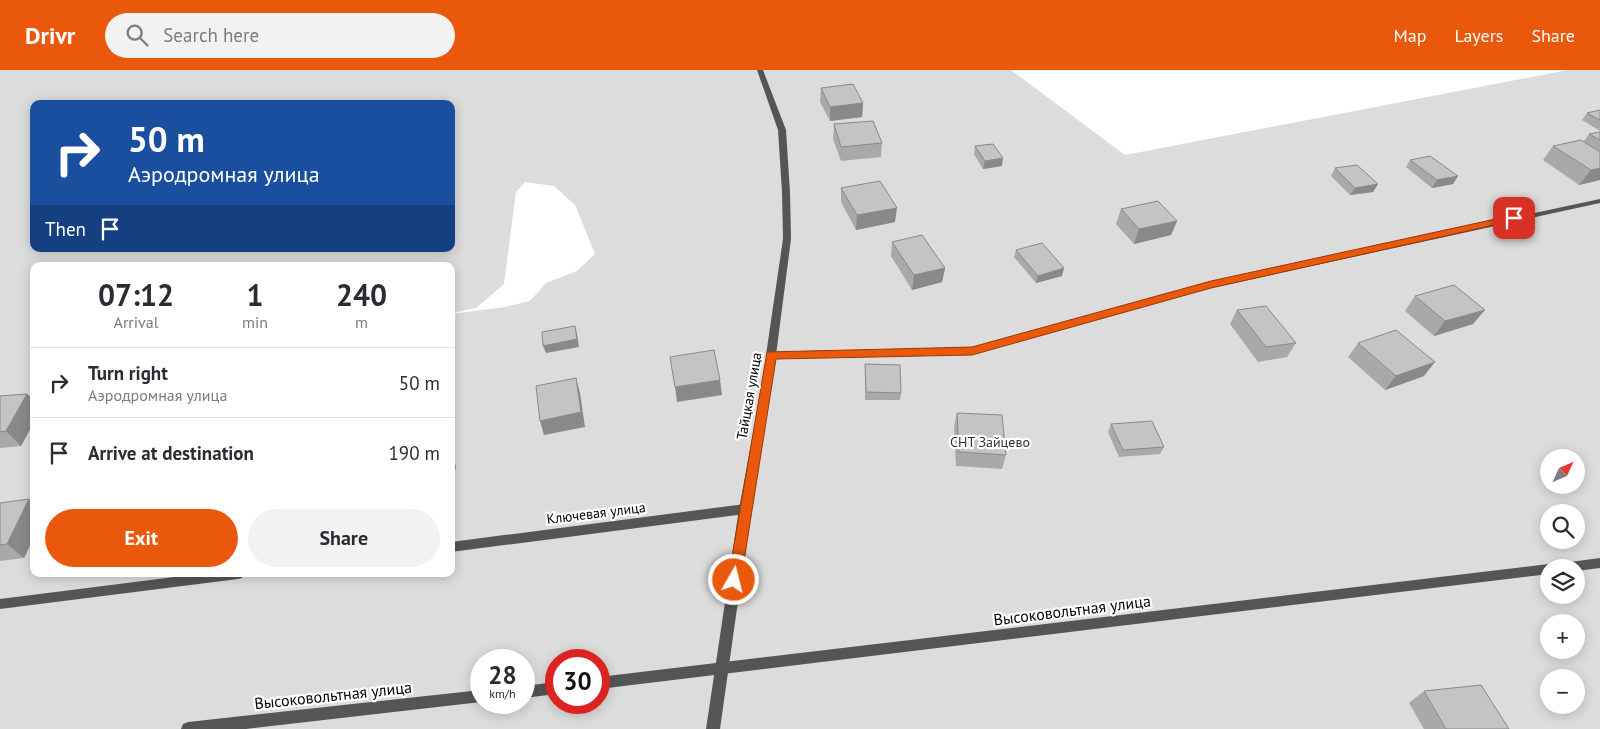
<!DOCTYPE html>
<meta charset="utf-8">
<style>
body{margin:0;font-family:"PT Sans",sans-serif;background:#f2f2f3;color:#2b2b33;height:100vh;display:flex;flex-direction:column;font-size:19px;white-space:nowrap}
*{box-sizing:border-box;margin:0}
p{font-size:16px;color:#7c7c81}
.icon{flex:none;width:28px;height:28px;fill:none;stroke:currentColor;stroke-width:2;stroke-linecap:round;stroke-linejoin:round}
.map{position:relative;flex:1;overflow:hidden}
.drawer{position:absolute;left:30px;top:192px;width:425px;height:315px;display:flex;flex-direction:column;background:#fff;border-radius:10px;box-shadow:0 2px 12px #0003}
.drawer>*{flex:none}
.top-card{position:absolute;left:30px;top:30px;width:425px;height:152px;border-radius:10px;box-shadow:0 2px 12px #0003;background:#1a4fa0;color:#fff;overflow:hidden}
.needle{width:32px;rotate:46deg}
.buttons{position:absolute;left:1540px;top:379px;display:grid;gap:10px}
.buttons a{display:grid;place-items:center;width:45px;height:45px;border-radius:50%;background:#fff;box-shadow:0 2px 12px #0003;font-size:25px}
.speed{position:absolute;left:470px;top:579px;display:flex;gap:10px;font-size:25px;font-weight:700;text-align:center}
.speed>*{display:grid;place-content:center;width:65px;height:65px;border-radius:50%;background:#fff;box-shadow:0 2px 12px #0003;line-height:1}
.speed small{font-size:12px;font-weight:400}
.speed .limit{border:8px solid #d22;background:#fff;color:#111}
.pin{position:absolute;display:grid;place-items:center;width:42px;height:42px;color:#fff;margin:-21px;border-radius:10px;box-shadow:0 2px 8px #0006}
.me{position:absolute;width:55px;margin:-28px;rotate:8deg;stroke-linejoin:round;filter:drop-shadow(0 0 4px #0008)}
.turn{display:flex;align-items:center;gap:18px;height:105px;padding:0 15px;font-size:22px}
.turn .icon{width:65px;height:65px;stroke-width:2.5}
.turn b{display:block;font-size:35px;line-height:42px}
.then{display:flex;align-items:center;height:48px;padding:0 15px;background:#0003;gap:10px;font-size:19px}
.eta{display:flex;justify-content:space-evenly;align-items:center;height:85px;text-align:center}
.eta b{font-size:30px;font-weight:700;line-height:35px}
.action{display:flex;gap:10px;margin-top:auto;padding:10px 15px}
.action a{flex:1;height:58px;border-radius:30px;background:#ea580c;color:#fff;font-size:20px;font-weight:700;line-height:58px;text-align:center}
.action a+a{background:#f2f2f3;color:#2b2b33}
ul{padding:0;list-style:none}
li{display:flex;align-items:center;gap:15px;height:70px;padding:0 15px;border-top:1px solid #e1e1e2}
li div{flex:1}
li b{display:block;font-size:19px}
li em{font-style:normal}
header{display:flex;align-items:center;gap:30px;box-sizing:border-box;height:70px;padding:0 25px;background:#ea580c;color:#fff}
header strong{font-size:24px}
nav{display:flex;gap:28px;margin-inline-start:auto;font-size:18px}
.search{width:350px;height:45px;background:#f2f2f3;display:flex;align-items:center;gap:12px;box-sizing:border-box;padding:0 18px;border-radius:28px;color:#7c7c81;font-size:19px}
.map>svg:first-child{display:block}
.green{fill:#dcdcdc;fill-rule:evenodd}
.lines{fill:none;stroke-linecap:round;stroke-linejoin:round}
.service{fill:#555;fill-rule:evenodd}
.minor{fill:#555;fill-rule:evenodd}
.wall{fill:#a9a9a9}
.shaded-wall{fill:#898989}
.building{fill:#c4c4c4;stroke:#898989}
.route{fill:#ea580c;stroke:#983908}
.labels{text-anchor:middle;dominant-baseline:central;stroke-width:4.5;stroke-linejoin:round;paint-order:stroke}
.street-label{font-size:14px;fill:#000;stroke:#fff}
.park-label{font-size:14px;fill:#333;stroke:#fff}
.near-street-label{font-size:16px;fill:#000;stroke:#fff}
</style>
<header>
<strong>Drivr</strong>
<div class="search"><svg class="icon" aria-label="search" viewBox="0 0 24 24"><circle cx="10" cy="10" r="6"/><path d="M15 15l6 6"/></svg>Search here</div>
<nav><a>Map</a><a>Layers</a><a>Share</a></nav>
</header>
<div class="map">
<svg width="1600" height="659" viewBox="0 0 1600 659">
<rect width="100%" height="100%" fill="#fff"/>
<path class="green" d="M 0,0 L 1011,0 L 1125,85 L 1568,0 L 1600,0 L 1600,659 L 0,659 ZM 34,34 L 451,34 L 451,179 L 34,179 ZM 525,112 L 554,116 L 575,135 L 595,184 L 577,201 L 546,213 L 530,231 L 505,237 L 451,244 L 451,504 L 34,504 L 34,196 L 451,196 L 451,243 L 476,238 L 504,214 L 516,122 ZM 1549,388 L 1576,388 L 1576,415 L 1549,415 ZM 1549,442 L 1576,442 L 1576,470 L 1549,470 ZM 1549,498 L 1576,498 L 1576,525 L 1549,525 ZM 1549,552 L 1576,552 L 1576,580 L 1549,580 ZM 481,590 L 524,590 L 524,632 L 481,632 ZM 556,590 L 599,590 L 599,632 L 556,632 ZM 1549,608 L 1576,608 L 1576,635 L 1549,635 Z"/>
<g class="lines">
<g class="service">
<path d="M 757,0 L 763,0 L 786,60 L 790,122 L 791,169 L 776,285 L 771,288 L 766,285 L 783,169 L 782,122 L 778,60 Z"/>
<path d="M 745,434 L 749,436 L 751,439 L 749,442 L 745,444 L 451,482 L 451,472 Z"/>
<path d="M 1600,488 L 1600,498 L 1576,501 L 1576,498 L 1557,498 L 1559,494 L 1563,493 Z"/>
<path d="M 1549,494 L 1554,498 L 1549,498 L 1549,504 L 599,619 L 599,607 Z"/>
<path d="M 198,504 L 244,504 L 242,508 L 238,509 L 0,539 L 0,529 Z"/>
<path d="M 556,612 L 556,624 L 524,628 L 524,616 Z"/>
<path d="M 481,620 L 481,632 L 246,659 L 181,659 L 183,654 L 188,652 Z"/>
</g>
<path class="minor" d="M 1600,129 L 1600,133 L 1211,218 L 971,284 L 775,288 L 751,439 L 720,659 L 706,659 L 739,439 L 768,283 L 971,278 L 1211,212 Z"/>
</g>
<g class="wall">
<path d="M 821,18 L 863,33 L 862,47 L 830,51 L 820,32 Z"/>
<path d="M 1600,40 L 1600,61 L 1582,50 L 1587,43 Z"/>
<path d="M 834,54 L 882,73 L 881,87 L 841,91 L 833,69 Z"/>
<path d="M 1600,62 L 1600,110 L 1579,115 L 1543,90 L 1553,76 L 1584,71 L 1589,64 Z"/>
<path d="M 975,76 L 1002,96 L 983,99 L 974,84 Z"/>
<path d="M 1410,90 L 1458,106 L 1453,114 L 1432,118 L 1406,97 Z"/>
<path d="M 1335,98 L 1378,114 L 1373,122 L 1350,125 L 1331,106 Z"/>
<path d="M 841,118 L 895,152 L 856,160 L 841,132 Z"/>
<path d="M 1121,139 L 1177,151 L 1171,165 L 1134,174 L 1116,154 Z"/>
<path d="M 892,172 L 945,198 L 942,212 L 912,220 L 891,186 Z"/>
<path d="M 1016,180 L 1062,206 L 1036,213 L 1014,187 Z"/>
<path d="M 1415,226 L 1473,254 L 1434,266 L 1405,241 Z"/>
<path d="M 1237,240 L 1296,273 L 1287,287 L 1258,292 L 1230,254 Z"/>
<path d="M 1358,273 L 1424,306 L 1385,320 L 1348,287 Z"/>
<path d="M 865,294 L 901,323 L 900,330 L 865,330 Z"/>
<path d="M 27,324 L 34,330 L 34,352 L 21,376 L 0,378 L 0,326 Z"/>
<path d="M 957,343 L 1006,385 L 1002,399 L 956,396 L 954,357 Z"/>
<path d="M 1111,354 L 1164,377 L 1160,384 L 1119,387 L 1108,362 Z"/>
<path d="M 0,433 L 34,433 L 34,467 L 24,488 L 0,491 Z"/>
<path d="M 1424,621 L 1509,659 L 1424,659 L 1409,633 Z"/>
</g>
<g class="shaded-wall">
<path d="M 863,33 L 862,47 L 830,51 L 830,37 Z"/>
<path d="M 1003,88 L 1002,96 L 983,99 L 985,91 Z"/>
<path d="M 1600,98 L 1600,110 L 1579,115 L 1591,100 Z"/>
<path d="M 1458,106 L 1453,114 L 1432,118 L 1437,110 Z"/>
<path d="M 1378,114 L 1373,122 L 1350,125 L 1355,118 Z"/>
<path d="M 897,138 L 895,152 L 856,160 L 857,145 Z"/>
<path d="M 1177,151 L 1171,165 L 1134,174 L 1139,159 Z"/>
<path d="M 945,198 L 942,212 L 912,220 L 914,205 Z"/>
<path d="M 1064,198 L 1062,206 L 1036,213 L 1038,206 Z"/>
<path d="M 1485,240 L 1473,254 L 1434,266 L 1445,251 Z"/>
<path d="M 575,256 L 577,264 L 579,277 L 546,283 L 543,276 Z"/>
<path d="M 1435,292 L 1424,306 L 1385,320 L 1396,306 Z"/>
<path d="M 576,308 L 580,323 L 585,357 L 544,365 L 540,351 Z"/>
<path d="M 720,310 L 722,325 L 677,332 L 675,317 Z"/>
<path d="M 27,324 L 34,330 L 34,352 L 21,376 L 6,361 Z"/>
<path d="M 451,385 L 456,396 L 451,429 Z"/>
<path d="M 29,429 L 34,433 L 34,467 L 24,488 L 7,474 Z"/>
</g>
<g class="building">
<path d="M 853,14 L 863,33 L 830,37 L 821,18 Z"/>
<path d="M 1600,40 L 1600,50 L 1587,43 Z"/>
<path d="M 873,51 L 882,73 L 841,77 L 834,54 Z"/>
<path d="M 1600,62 L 1600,70 L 1589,64 Z"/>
<path d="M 1581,70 L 1600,82 L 1600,98 L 1591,100 L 1553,76 Z"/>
<path d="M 993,74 L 1003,88 L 985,91 L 975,76 Z"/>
<path d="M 1430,86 L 1458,106 L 1437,110 L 1410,90 Z"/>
<path d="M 1357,95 L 1378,114 L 1355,118 L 1335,98 Z"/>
<path d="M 880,111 L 897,138 L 857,145 L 841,118 Z"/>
<path d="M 1158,131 L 1177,151 L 1139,159 L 1121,139 Z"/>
<path d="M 922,165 L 945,198 L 914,205 L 892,172 Z"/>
<path d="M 1042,173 L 1064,198 L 1038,206 L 1016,180 Z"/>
<path d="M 1454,215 L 1485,240 L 1445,251 L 1415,226 Z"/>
<path d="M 1266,236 L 1296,273 L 1266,277 L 1237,240 Z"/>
<path d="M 575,256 L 577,269 L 543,276 L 542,262 Z"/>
<path d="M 1396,260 L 1435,292 L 1396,306 L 1358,273 Z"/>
<path d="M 714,280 L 720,310 L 675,317 L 670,287 Z"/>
<path d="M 865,294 L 900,295 L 901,323 L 866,322 Z"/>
<path d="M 576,308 L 581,342 L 540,351 L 536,316 Z"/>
<path d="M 27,324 L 6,361 L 0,362 L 0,326 Z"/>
<path d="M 957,343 L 1002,345 L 1006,385 L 959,382 Z"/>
<path d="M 1152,351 L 1164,377 L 1123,380 L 1111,354 Z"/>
<path d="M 29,429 L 7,474 L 0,475 L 0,433 Z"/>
<path d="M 1481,615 L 1509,659 L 1446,659 L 1424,621 Z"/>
</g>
<path class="route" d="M 1514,145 L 1519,148 L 1517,150 L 1211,218 L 972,285 L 776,289 L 741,510 L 739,515 L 734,516 L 730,515 L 728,510 L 767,282 L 972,277 L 1211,211 Z"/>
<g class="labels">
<g class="street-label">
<text transform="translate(749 326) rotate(-80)">Тайцкая улица</text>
<text transform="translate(596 443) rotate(-7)">Ключевая улица</text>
</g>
<g class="park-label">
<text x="990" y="372">СНТ Зайцево</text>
</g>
<g class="near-street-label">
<text transform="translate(1072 540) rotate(-7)">Высоковольтная улица</text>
<text transform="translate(333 625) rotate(-6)">Высоковольтная улица</text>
</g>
</g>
</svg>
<div class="buttons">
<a><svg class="needle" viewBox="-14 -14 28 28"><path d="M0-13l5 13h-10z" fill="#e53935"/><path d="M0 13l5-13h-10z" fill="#7c7c81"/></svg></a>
<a><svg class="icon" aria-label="search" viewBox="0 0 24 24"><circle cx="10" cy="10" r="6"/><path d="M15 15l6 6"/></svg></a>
<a><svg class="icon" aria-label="layers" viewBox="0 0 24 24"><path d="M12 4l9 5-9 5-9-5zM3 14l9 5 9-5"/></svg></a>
<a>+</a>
<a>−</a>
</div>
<div class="speed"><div>28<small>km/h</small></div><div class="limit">30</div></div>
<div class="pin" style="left:1514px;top:148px;background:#d93025"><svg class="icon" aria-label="arrive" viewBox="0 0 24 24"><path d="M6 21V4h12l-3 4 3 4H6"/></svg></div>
<svg class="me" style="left:734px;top:510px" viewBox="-20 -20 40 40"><circle r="17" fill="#ea580c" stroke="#fff" stroke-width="3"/><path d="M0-11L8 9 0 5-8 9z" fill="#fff"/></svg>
<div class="top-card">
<div class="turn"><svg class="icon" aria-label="right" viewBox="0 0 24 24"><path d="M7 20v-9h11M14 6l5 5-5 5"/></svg><div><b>50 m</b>Аэродромная улица</div></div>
<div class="then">Then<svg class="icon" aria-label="arrive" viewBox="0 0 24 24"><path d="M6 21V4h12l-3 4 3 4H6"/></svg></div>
</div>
<section class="drawer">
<div class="eta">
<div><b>07:12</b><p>Arrival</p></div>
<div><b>1</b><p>min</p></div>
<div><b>240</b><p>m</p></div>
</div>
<ul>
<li><svg class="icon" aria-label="right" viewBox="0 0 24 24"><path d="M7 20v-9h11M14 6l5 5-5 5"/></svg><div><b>Turn right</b><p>Аэродромная улица</p></div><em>50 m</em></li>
<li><svg class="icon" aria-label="arrive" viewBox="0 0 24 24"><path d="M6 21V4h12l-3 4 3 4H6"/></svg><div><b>Arrive at destination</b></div><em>190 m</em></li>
</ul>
<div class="action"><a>Exit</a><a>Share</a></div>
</section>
</div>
